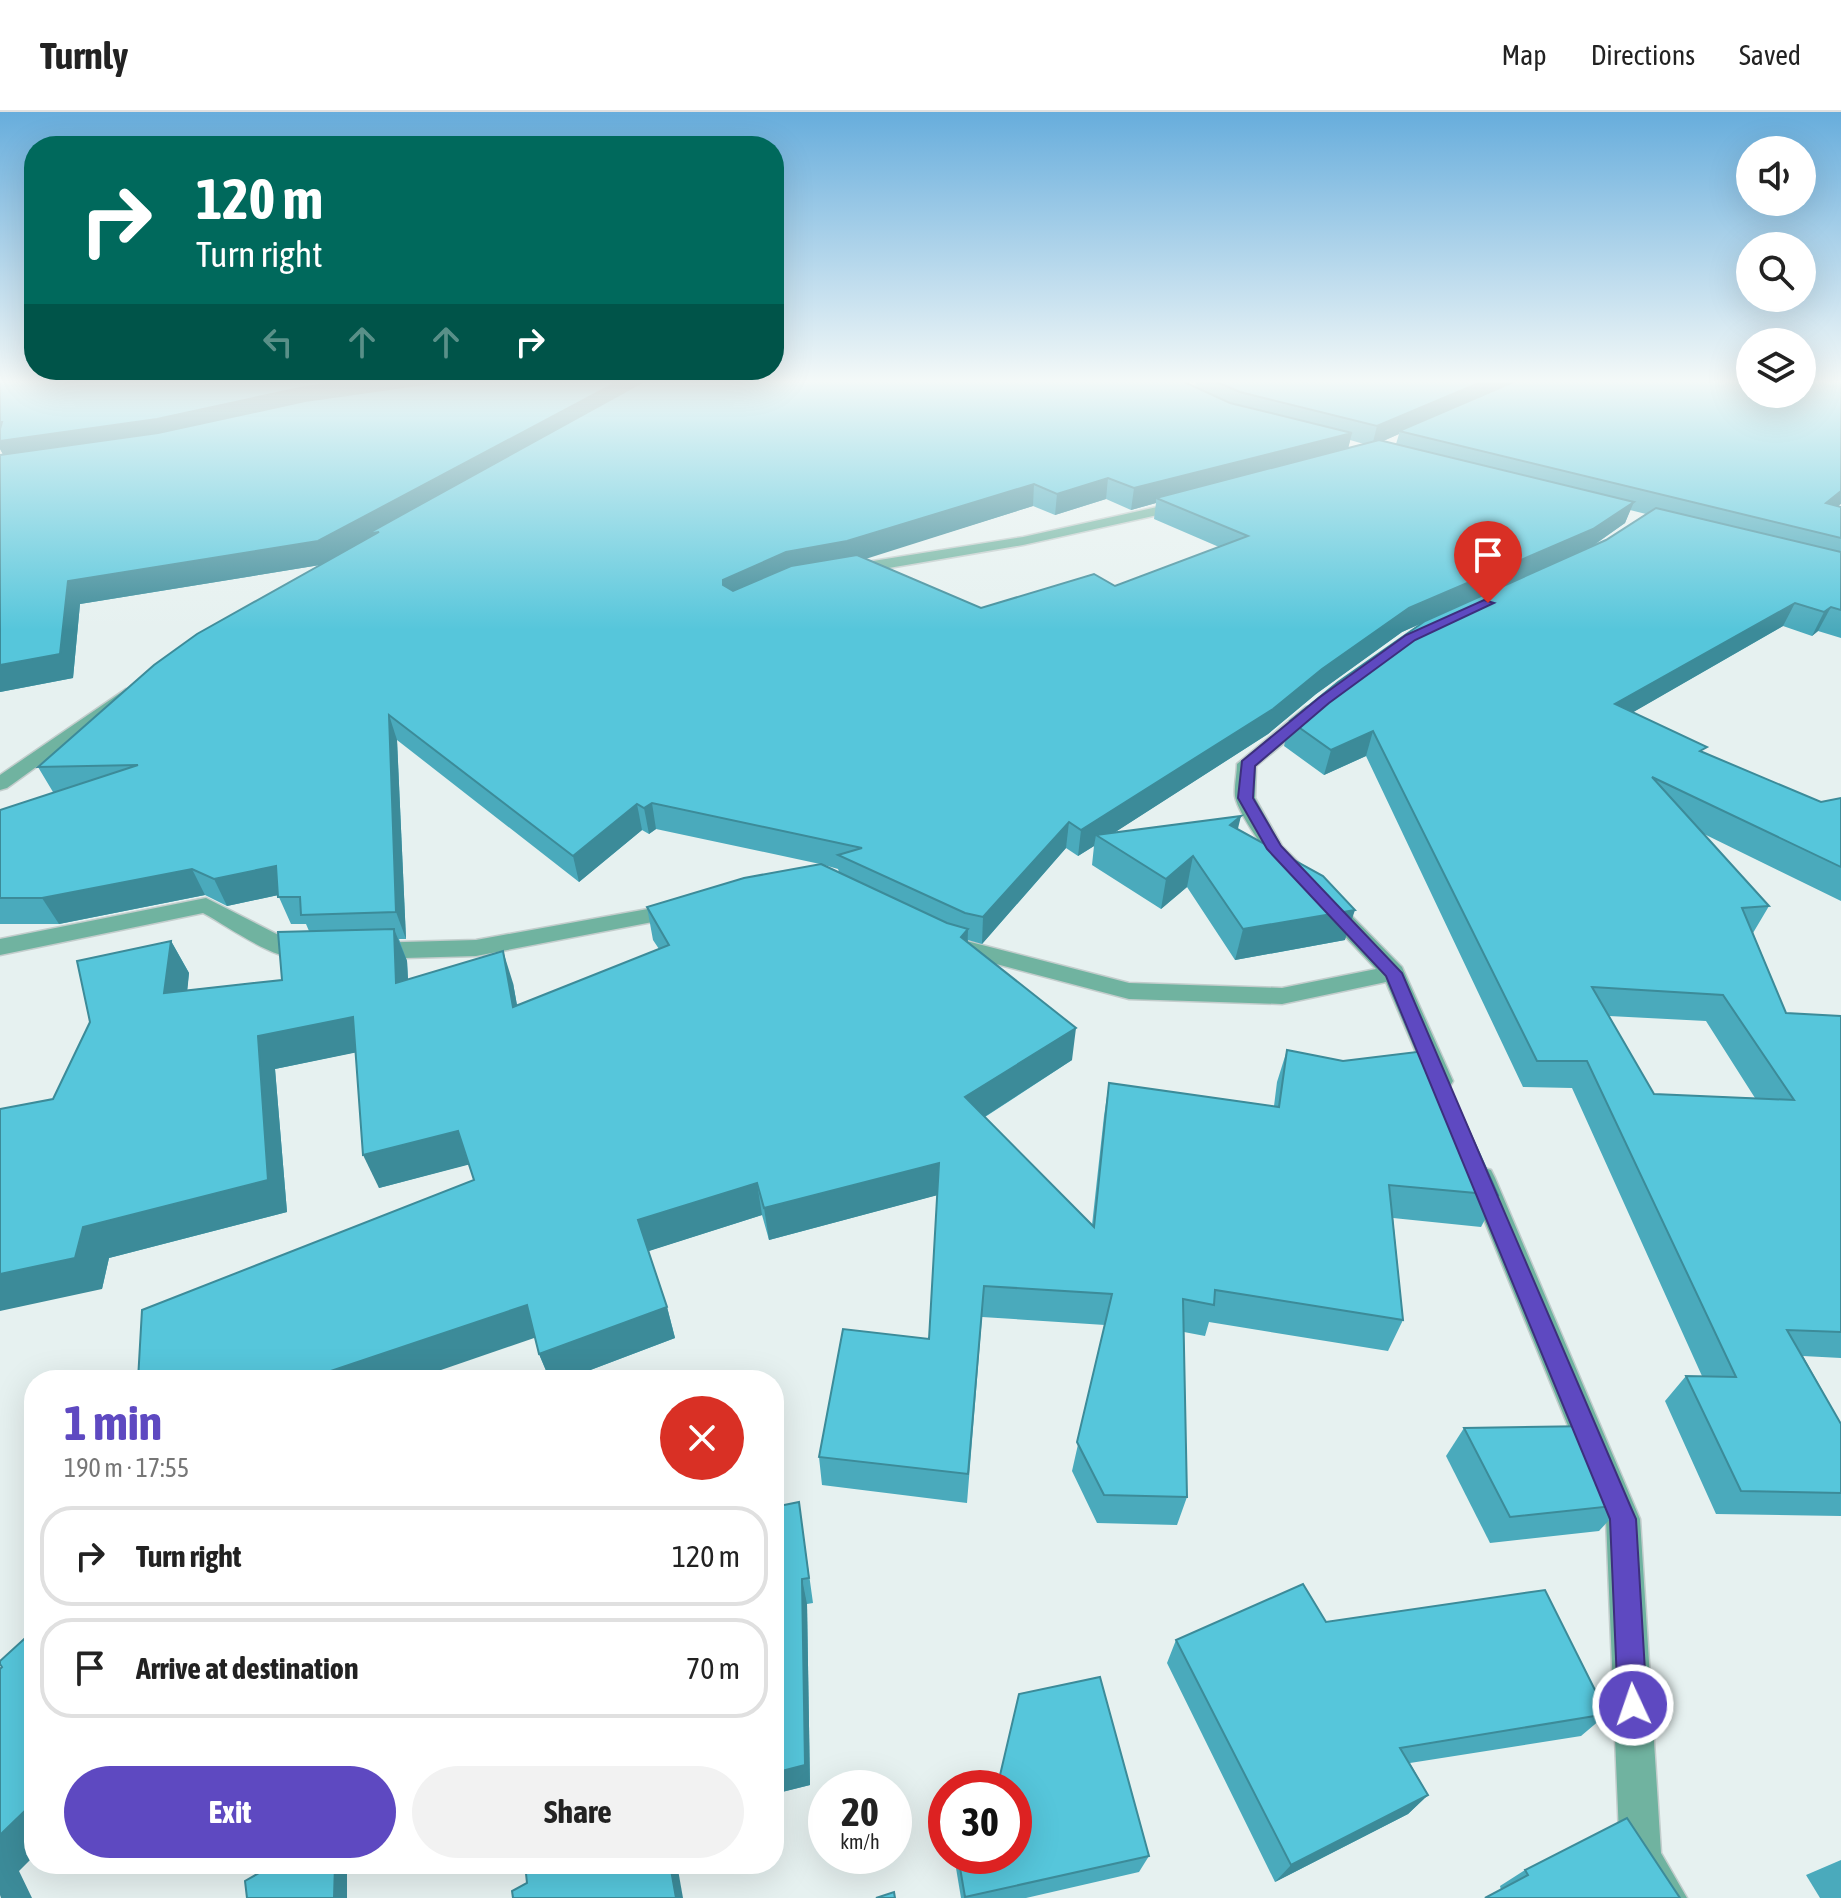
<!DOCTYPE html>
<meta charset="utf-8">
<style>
body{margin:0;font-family:"Asap Condensed",sans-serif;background:#f2f2f2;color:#222;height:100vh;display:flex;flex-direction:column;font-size:30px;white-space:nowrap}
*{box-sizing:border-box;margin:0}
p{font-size:26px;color:#767676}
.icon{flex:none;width:44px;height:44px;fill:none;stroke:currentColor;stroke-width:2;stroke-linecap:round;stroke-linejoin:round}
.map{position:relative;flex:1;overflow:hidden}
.side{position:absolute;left:24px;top:1258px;width:760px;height:504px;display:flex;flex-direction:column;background:#fff;border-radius:32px;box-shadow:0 8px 32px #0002}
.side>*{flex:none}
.banner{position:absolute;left:24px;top:24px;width:760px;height:244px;border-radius:32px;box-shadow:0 8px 32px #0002;background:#00695c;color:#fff;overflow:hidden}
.fabs{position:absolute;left:1736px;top:24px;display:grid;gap:16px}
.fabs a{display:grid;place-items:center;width:80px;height:80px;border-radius:50%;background:#fff;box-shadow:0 8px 32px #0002;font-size:40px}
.speed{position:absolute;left:808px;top:1658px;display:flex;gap:16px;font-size:40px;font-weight:700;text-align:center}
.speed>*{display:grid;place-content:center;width:104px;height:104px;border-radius:50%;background:#fff;box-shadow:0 8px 32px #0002;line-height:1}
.speed small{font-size:20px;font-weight:400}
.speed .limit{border:12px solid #d22;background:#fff;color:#111}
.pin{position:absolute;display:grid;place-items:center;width:68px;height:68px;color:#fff;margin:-82px -34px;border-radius:50% 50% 50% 0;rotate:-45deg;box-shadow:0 0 8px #0007}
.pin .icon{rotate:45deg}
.me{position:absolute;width:88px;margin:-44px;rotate:357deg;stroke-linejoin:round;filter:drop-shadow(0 0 6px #0008)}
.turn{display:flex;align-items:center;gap:28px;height:168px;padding:0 40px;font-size:36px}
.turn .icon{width:104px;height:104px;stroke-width:2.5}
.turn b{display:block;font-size:56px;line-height:68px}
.lanes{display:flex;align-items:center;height:76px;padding:0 40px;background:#0003;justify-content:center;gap:40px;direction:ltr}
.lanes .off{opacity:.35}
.round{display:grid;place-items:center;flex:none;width:84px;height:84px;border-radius:42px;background:#f2f2f2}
.summary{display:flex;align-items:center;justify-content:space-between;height:136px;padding:0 40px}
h1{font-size:48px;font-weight:700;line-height:60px;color:#5e49c1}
.action{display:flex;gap:16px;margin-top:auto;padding:16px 40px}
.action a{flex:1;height:92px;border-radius:48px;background:#5e49c1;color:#fff;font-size:32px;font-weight:700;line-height:92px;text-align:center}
.action a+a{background:#f2f2f2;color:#222}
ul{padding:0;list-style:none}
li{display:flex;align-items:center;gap:24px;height:100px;margin:0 16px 12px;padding:0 24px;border:4px solid #e0e0e0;border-radius:32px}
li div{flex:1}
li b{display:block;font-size:30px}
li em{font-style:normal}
header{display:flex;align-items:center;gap:48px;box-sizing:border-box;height:112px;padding:0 40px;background:#fff;border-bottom:2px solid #e0e0e0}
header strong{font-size:38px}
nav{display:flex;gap:44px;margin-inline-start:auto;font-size:28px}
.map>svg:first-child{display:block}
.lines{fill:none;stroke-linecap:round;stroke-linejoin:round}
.minor-casing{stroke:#c3cdcc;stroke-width:3}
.minor{fill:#70b3a0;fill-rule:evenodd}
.wall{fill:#4aaabc;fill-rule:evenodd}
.shaded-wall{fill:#3c8b99}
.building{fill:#56c6db;stroke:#3c8b99;stroke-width:2;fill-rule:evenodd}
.route{fill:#5e49c1;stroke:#3d2f7d;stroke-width:2}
</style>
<header>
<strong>Turnly</strong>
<nav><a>Map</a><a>Directions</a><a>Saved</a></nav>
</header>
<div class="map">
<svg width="1841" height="1786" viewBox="0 0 1841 1786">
<rect width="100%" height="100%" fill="#e6f1f0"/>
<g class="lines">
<defs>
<g id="minor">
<path d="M 1184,389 L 1189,390 L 1189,396 L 1023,433 L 848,463 L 840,458 L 848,453 L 1023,425 Z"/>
<path d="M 126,577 L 135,582 L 132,586 L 7,676 L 0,678 L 0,663 Z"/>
<path d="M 1312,594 L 1321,599 L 1318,603 L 1256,654 L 1255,686 L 1282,734 L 1310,762 L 1299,769 C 1280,764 1238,703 1235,684 C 1234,674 1237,662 1237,652 L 1306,595 Z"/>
<path d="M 1327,785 L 1335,787 L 1402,855 L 1453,969 L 1449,976 L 1440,978 L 1431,976 L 1386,870 L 1282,892 L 1129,887 L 943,838 L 940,833 L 943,828 L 951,825 L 1129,871 L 1282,876 L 1376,857 L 1319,797 L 1316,792 L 1319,787 Z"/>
<path d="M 206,786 L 298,833 L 317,836 L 320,841 L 317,846 C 283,856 233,817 203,801 L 0,843 L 0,827 Z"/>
<path d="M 681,791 L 689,793 L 692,798 L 689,803 L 476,844 L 369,847 L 361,844 L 358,839 L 361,834 L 369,831 L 476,828 Z"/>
<path d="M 1481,1055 L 1491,1058 L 1495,1066 L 1640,1407 L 1661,1741 L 1687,1786 L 1642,1786 L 1620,1747 L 1606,1407 L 1467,1066 L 1471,1058 Z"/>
</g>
</defs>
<use href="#minor" class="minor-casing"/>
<use href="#minor" class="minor"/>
</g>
<g class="wall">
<path d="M 1196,268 L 1750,268 L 1838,394 L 1841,395 L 1841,526 L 1818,519 L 1812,524 L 1783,514 L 1633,600 L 1704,641 L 1821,690 L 1841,686 L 1841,789 L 1704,722 L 1769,794 L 1753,821 L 1786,901 L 1841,904 L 1841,1246 L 1803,1244 L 1841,1312 L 1841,1404 L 1716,1402 L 1665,1289 L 1686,1264 L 1702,1264 L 1572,976 L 1523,975 L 1366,644 L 1324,663 L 1284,634 L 1290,609 L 1422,511 L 1402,520 L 1316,582 L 1268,622 L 1115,720 L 1238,717 L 1345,828 L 1235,848 L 1187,775 L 1161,797 L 1092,753 L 1094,734 L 1078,744 L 1066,736 L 982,832 L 968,828 L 968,830 L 1072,948 L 985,1005 L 1092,1113 L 1104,1004 L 1109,971 L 1274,994 L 1277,970 L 1287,938 L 1498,1083 L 1481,1115 L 1393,1106 L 1403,1208 L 1388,1239 L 1209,1210 L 1205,1224 L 1184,1220 L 1187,1385 L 1177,1413 L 1097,1411 L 1072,1359 L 1105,1213 L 982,1205 L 967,1391 L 822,1373 L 819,1345 L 929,1227 L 937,1083 L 769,1128 L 762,1103 L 648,1139 L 667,1195 L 675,1226 L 564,1268 L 550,1268 L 539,1242 L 535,1226 L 469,1052 L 379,1076 L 356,940 L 275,957 L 287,1100 L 109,1146 L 102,1177 L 53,987 L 171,829 L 189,861 L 187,878 L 282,868 L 309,819 L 306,812 L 291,812 L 278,783 L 227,794 L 205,783 L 59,812 L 0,812 L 0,698 L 55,680 L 53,680 L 38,655 L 320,453 L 80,492 L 73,566 L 0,580 L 0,343 L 3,342 L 0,337 L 1184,270 L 1195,275 ZM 1399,322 L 1396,332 L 1383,329 ZM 1350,328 L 1364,332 L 1348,336 ZM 1106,387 L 1131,398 L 1156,391 L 1154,407 L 1219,435 L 1115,474 L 981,496 L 865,446 L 1033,394 L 1055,403 ZM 1630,398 L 1646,402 L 1606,428 L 1590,436 L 1625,411 ZM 397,628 L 579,770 L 642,718 L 649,722 L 656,717 L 820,752 L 647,795 L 653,828 L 659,837 L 517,893 L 513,871 L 408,868 L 407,849 L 399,827 L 406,827 ZM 824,753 L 838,757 L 839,760 ZM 1609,904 L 1706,909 L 1755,986 L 1654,982 Z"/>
<path d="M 1464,1316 L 1623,1393 L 1599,1419 L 1490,1431 L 1446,1344 Z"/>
<path d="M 799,1390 L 813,1491 L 807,1492 L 810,1673 L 774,1682 L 774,1395 Z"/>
<path d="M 1326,1510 L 1607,1602 L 1581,1624 L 1410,1651 L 1428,1683 L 1408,1702 L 1275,1770 L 1167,1551 L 1176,1528 Z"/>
<path d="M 954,1744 L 1149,1744 L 1139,1760 L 1026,1786 L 961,1786 Z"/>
<path d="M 1841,1748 L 1841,1786 L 1820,1786 L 1806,1763 Z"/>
<path d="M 1525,1758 L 1680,1786 L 1501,1778 L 1500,1774 Z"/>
</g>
<g class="shaded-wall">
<path d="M 357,268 L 502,268 L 7,350 L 0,337 L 0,310 Z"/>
<path d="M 621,268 L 658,268 L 326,452 L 80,492 L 73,566 L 0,580 L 0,553 L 68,469 Z"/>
<path d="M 1486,268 L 1525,268 L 1399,319 L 1399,322 L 1372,334 L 1377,314 Z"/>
<path d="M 1352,321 L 1347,341 L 1156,386 L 1156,391 L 1131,398 L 1134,376 Z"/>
<path d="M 1108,366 L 1106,387 L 1055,403 L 1057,382 Z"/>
<path d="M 1034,372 L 1033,394 L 726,491 L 723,468 L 786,440 Z"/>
<path d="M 1841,379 L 1841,392 L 1815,413 L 1826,391 Z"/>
<path d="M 1634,390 L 1625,411 L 1585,439 L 1402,520 L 1316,582 L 1268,622 L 1103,728 L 1096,723 L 1094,734 L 1078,744 L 1081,718 L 1322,557 L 1409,496 Z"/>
<path d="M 1795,491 L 1783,514 L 1604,617 L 1615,592 Z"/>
<path d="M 1831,495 L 1818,519 L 1812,524 L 1824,500 Z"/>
<path d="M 389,603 L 397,628 L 406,827 L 396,800 Z"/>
<path d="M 1373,619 L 1366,644 L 1324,663 L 1331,638 Z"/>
<path d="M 652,691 L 656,717 L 649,722 L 644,696 Z"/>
<path d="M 637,692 L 642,718 L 579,770 L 573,744 Z"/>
<path d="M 1241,704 L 1234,733 L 1230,713 Z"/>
<path d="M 1069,710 L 1066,736 L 982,832 L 983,805 Z"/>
<path d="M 1193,744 L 1187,775 L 1161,797 L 1166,767 Z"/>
<path d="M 276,754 L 288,781 L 227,794 L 214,767 Z"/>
<path d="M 192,757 L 205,783 L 59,812 L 42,786 Z"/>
<path d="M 1355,798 L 1345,828 L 1235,848 L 1243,817 Z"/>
<path d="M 394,817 L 407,849 L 410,904 L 396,871 Z"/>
<path d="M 968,817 L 967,849 L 961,825 Z"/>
<path d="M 171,829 L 189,861 L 184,913 L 164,881 Z"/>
<path d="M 503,839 L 513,871 L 523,927 L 513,895 Z"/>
<path d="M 353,905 L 368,938 L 275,957 L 287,1100 L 109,1146 L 102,1177 L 0,1199 L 0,1162 L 83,1115 L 258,924 Z"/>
<path d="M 1076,916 L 1072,948 L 964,1018 L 965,985 Z"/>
<path d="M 458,1019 L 471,1052 L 379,1076 L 363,1043 Z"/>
<path d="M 939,1051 L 938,1083 L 769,1128 L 764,1096 Z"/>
<path d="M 757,1071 L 762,1103 L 646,1140 L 638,1108 Z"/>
<path d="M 527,1193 L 540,1224 L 412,1268 L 304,1268 Z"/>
<path d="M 667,1195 L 675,1226 L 564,1268 L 550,1268 L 539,1242 Z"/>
<path d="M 802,1467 L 807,1492 L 810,1673 L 774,1682 L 774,1661 Z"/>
<path d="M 1428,1683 L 1408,1702 L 1275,1770 L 1291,1753 Z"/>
<path d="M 34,1690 L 34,1744 L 19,1759 L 32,1786 L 1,1786 L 0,1783 L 0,1723 Z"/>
<path d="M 335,1752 L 347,1752 L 347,1786 L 334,1786 Z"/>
<path d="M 670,1752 L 677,1752 L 683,1786 L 676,1786 Z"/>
</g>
<g class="building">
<path d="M 0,268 L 357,268 L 304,275 L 157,307 L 0,329 L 0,317 L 2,310 L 0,310 Z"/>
<path d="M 453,268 L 621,268 L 318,429 L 68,469 L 60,542 L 0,553 L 0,343 L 158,321 L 305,289 Z"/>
<path d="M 646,268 L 1180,268 L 1230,291 L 1352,321 L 1134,376 L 1108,366 L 1057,382 L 1034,372 L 847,429 L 786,440 L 723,468 L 723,473 L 733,479 L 791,454 L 857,443 L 981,496 L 1094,462 L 1115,474 L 1248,424 L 1156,386 L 1379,328 L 1634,390 L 1593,417 L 1409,496 L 1322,557 L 1273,597 L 1081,718 L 1069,710 L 983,805 L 965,801 L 838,743 L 862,736 L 652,691 L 644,696 L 637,692 L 573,744 L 389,603 L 396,800 L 301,803 L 300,785 L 278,785 L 276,754 L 214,767 L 192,757 L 42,786 L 0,786 L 0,698 L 138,653 L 38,655 L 154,553 L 197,522 L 379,420 L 367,422 Z"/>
<path d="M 1212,268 L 1486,268 L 1377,314 L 1240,280 Z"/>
<path d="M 1518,268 L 1750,268 L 1750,282 L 1802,282 L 1802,268 L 1841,268 L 1841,379 L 1826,391 L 1841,395 L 1841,426 L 1399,319 Z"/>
<path d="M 1656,396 L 1841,440 L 1841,498 L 1831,495 L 1824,500 L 1795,491 L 1615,592 L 1707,635 L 1700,639 L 1821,690 L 1841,686 L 1841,755 L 1652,665 L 1769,794 L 1742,796 L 1786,901 L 1841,904 L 1841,1220 L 1787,1218 L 1841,1312 L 1841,1381 L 1741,1379 L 1686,1264 L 1736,1265 L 1587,949 L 1537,949 L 1373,619 L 1331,638 L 1290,609 L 1338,570 L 1425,509 L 1606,428 ZM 1592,875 L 1723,883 L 1794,988 L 1654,982 Z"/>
<path d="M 1241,704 L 1230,713 L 1323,764 L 1355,798 L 1243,817 L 1193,744 L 1166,767 L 1096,723 Z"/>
<path d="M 821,752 L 947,811 L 968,817 L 961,825 L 1076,916 L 965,985 L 1094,1115 L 1109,971 L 1279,995 L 1287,938 L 1343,949 L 1433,938 L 1498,1083 L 1389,1073 L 1403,1208 L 1215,1178 L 1214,1193 L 1183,1187 L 1187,1385 L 1104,1383 L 1077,1330 L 1112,1182 L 984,1174 L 968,1362 L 819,1345 L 843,1217 L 929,1227 L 939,1051 L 764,1096 L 757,1071 L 638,1108 L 667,1195 L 539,1242 L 527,1193 L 304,1268 L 138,1268 L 142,1198 L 474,1068 L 458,1019 L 363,1043 L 353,905 L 258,924 L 268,1068 L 83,1115 L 75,1146 L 0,1162 L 0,997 L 53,987 L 90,910 L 77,849 L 171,829 L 164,881 L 282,868 L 278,820 L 394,817 L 396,871 L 503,839 L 513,895 L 669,833 L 647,795 L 744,766 Z"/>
<path d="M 1593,1314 L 1623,1393 L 1510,1405 L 1464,1316 Z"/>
<path d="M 799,1390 L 809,1466 L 802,1467 L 805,1653 L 774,1661 L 774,1395 Z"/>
<path d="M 1303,1472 L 1326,1510 L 1545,1478 L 1607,1602 L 1400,1636 L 1428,1683 L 1291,1753 L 1176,1528 Z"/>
<path d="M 34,1518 L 34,1690 L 0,1723 L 0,1557 L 2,1555 L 0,1552 L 0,1549 Z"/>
<path d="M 1100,1565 L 1149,1744 L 965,1785 L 958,1744 L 1014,1744 L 1014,1676 L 997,1676 L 1019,1582 Z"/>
<path d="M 1627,1706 L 1680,1786 L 1485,1786 L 1528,1763 L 1525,1758 Z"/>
<path d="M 275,1752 L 335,1752 L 334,1786 L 247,1786 L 245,1769 Z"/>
<path d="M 525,1752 L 670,1752 L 676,1786 L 513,1786 L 512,1779 L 527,1771 Z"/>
<path d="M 894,1780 L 895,1786 L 876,1786 Z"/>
</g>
<linearGradient id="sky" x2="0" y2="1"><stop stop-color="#67addc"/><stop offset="0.52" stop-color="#f4f9f8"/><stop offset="1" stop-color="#f4f9f8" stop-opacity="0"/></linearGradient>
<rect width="1841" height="518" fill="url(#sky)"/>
<path class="route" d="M 1484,488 L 1494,491 L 1415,528 L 1329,591 L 1255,654 L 1253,686 L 1281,734 L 1402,861 L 1632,1398 L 1636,1407 L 1647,1593 L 1643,1603 L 1633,1607 L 1622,1603 L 1618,1593 L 1610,1407 L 1386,864 L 1267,737 L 1238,686 L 1242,649 L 1320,585 L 1406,523 Z"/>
</svg>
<div class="fabs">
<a><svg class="icon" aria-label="sound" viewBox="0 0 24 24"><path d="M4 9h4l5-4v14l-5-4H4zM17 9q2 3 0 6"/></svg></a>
<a><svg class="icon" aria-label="search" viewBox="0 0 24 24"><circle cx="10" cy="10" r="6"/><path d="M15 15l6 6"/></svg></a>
<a><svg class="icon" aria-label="layers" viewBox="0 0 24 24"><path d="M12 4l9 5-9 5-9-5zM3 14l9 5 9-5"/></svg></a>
</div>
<div class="speed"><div>20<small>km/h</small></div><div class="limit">30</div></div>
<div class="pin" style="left:1488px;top:491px;background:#d93025"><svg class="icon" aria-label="arrive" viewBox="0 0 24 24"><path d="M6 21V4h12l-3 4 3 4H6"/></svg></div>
<svg class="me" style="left:1633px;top:1593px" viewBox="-20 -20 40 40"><circle r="17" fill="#5e49c1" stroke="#fff" stroke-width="3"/><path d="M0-11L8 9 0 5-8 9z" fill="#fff"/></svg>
<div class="banner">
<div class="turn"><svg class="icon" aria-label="right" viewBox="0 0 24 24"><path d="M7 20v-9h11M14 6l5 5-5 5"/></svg><div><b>120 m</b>Turn right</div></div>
<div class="lanes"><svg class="icon off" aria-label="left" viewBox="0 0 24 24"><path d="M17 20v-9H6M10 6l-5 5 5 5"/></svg><svg class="icon off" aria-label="ahead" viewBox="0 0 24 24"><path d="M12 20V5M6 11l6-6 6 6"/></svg><svg class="icon off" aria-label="ahead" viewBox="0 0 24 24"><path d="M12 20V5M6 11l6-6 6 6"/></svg><svg class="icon" aria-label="right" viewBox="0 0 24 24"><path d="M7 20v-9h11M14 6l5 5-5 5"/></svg></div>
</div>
<section class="side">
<div class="summary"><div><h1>1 min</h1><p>190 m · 17:55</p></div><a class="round" style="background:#d93025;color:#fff"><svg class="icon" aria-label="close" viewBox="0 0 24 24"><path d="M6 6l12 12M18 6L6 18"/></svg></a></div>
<ul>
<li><svg class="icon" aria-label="right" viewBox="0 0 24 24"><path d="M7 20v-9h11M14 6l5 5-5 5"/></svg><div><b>Turn right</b></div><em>120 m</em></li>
<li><svg class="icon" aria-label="arrive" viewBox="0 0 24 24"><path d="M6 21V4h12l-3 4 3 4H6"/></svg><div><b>Arrive at destination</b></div><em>70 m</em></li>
</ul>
<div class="action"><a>Exit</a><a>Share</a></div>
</section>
</div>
